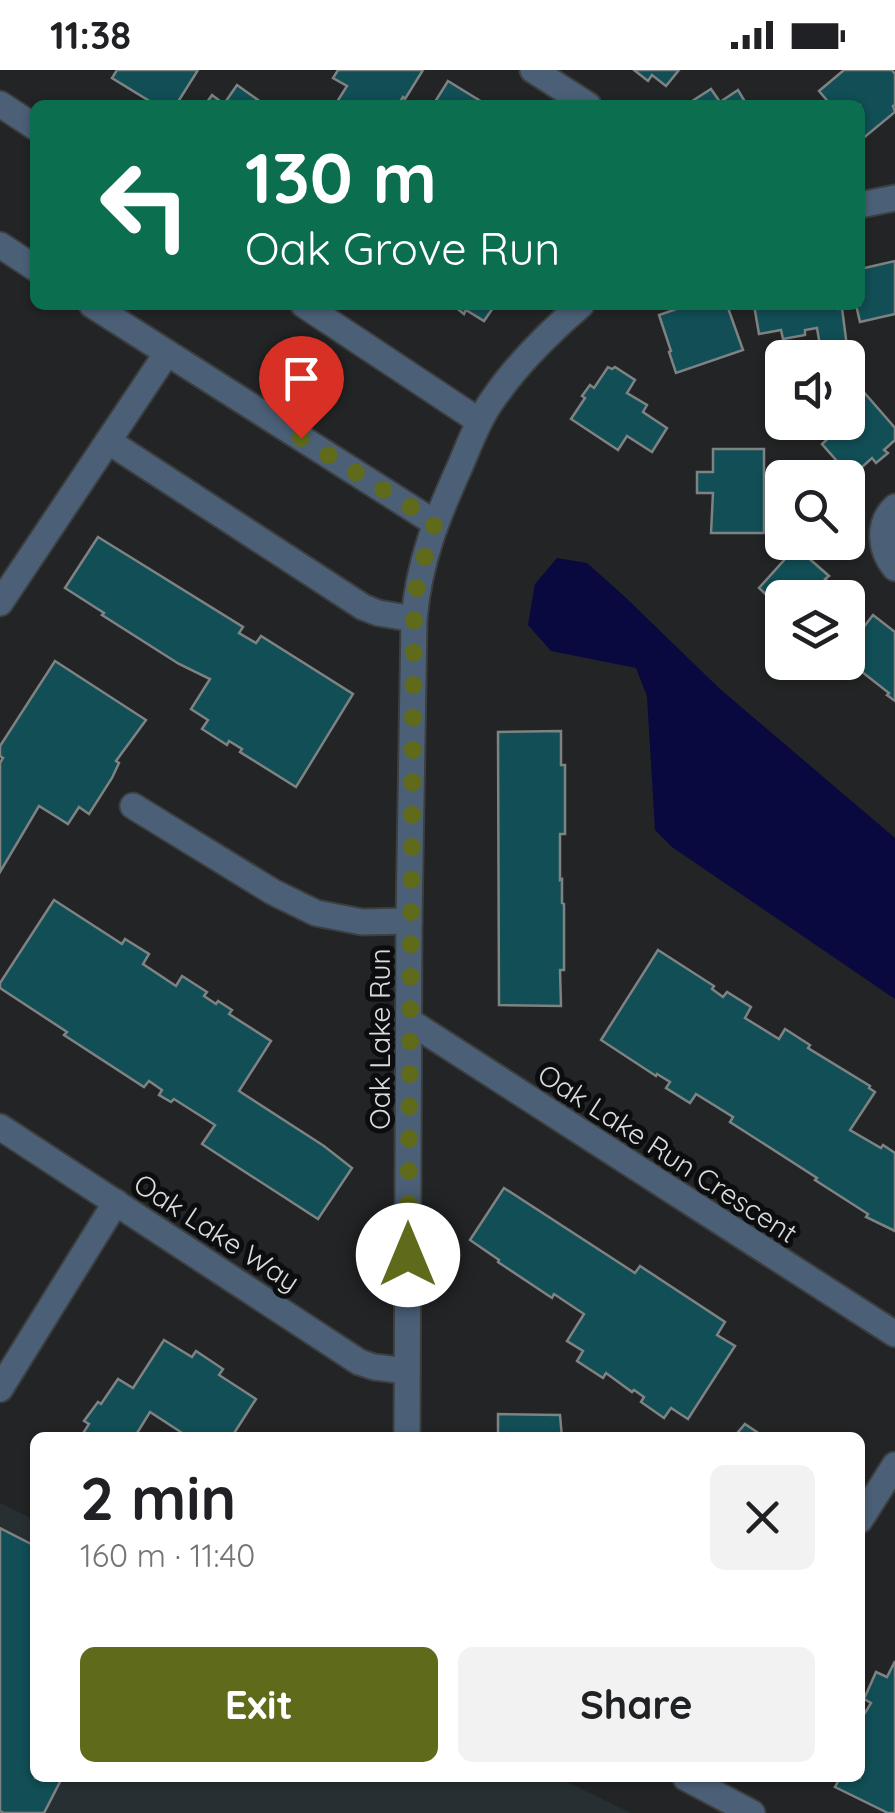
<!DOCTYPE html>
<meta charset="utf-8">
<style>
body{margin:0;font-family:Quicksand,sans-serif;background:#f2f2f2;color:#202124;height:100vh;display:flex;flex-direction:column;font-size:38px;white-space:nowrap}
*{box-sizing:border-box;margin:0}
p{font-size:32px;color:#757577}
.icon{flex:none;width:55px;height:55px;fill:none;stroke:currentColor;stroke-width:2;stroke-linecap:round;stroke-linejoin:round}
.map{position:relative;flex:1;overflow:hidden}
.panel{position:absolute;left:30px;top:1362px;width:835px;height:350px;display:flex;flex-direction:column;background:#fff;border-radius:15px;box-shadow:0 2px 8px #0004}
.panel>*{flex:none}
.guide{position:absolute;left:30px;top:30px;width:835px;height:210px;border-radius:15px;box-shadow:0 2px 8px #0004;background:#0b6e4f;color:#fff;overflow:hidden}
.tools{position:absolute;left:765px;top:270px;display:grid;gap:20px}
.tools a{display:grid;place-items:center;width:100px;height:100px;border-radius:15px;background:#fff;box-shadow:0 2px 8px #0004;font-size:50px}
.pin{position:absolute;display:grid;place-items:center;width:85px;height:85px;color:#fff;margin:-102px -42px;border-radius:50% 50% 50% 0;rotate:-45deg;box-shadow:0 0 10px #0007}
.pin .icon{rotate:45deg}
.me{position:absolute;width:110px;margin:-55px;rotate:0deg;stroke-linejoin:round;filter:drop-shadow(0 0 8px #0008)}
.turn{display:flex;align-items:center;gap:35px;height:210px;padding:0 50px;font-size:45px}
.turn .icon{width:130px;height:130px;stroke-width:2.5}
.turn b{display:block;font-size:70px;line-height:85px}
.round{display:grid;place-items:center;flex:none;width:105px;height:105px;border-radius:15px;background:#f2f2f2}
.head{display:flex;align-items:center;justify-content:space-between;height:170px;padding:0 50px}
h1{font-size:60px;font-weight:700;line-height:75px}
.button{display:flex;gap:20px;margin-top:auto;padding:20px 50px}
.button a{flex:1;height:115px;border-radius:15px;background:#5f6b1b;color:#fff;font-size:40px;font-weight:700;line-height:115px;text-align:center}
.button a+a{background:#f2f2f2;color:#202124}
.status{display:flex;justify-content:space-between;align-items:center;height:70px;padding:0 50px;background:#fff;direction:ltr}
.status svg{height:28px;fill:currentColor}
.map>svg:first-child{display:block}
.built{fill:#272f32}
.water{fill:#09083f}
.building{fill:#114e55;stroke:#7f8282;stroke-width:2.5}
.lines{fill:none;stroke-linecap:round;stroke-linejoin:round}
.street-casing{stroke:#3c3e3f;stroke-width:29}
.street{stroke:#4b6077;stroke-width:25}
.route{stroke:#5f6b1b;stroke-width:18;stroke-dasharray:0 32.4}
.labels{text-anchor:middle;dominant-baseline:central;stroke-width:10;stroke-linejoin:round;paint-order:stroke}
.street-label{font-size:28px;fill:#dadcdc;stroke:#0c0d0e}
</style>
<div class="status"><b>11:38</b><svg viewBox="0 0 49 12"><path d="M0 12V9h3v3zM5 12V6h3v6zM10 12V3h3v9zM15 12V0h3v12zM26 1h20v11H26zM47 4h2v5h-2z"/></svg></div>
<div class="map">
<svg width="895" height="1743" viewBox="0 0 895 1743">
<rect width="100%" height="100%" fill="#222425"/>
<path class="built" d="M 0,1433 L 35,1450 L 35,1708 L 559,1708 L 631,1743 L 0,1743 Z"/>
<path class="water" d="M 557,488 L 587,493 L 624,526 L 720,619 L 895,768 L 895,929 L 672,777 L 655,760 L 647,626 L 636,598 L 551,581 L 528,555 L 535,514 Z"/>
<g class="building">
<path d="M 117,0 L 198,0 L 176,35 L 156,35 L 112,8 Z"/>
<path d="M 338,0 L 423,0 L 405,29 L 403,27 L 398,35 L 393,33 L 392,35 L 335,35 L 347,16 L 333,8 Z"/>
<path d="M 634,0 L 679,0 L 666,16 L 652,5 L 648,11 Z"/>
<path d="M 844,0 L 892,0 L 895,4 L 895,35 L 893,36 L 895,42 L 861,70 L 860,35 L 831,35 L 819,21 Z"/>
<path d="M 448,11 L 487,35 L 433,35 Z"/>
<path d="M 237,15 L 265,35 L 205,35 L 212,25 L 224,34 Z"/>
<path d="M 711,19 L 720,32 L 738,20 L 747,35 L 686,35 Z"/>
<path d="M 895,191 L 895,244 L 860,252 L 856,235 L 860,235 L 860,199 Z"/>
<path d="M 456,235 L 495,235 L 484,251 L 466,240 L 464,244 L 455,237 Z"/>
<path d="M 688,235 L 727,235 L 743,280 L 676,303 L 669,282 L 671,281 L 659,245 Z"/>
<path d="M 754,235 L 837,235 L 838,239 L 842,238 L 848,284 L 822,288 L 817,258 L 805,260 L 805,265 L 783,269 L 781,260 L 759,264 Z"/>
<path d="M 608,297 L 612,299 L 615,297 L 635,310 L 627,323 L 647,335 L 643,342 L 667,358 L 652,382 L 627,366 L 618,380 L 571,349 L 585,328 L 582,326 L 590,315 L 594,318 Z"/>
<path d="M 862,320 L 895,358 L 895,370 L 884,380 L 888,383 L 876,393 L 872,388 L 851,407 L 822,374 L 835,362 L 827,352 L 848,352 L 848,332 Z"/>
<path d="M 713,379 L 764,379 L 764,463 L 711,463 L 713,423 L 697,423 L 697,402 L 713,402 Z"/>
<path d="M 98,467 L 243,557 L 239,563 L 256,573 L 261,566 L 353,624 L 296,717 L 240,682 L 242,679 L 229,671 L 227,675 L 202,659 L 208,650 L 191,639 L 210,609 L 179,594 L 102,545 L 104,543 L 65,518 Z"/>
<path d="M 796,477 L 829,506 L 825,509 L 841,523 L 839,525 L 841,528 L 782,528 L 782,539 L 759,518 Z"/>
<path d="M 873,545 L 895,562 L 895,631 L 887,625 L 889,623 L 848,591 L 848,570 L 849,568 L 853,571 Z"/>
<path d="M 55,591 L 146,650 L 116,691 L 119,693 L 112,708 L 89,744 L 79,737 L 68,754 L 39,736 L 0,802 L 0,693 L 3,688 L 0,686 L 0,676 Z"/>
<path d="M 561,661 L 561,695 L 565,695 L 565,764 L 560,764 L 560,810 L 562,809 L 562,833 L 564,834 L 564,900 L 560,900 L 561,936 L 499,935 L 498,662 Z"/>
<path d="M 54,830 L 122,874 L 125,869 L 149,884 L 143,894 L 176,916 L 182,906 L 207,922 L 204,926 L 216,934 L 218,931 L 232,940 L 229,944 L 271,971 L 239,1021 L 324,1076 L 352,1098 L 318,1149 L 202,1074 L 215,1055 L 174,1029 L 171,1032 L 159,1025 L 162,1020 L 149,1011 L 144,1017 L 64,965 L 67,962 L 0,918 L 0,913 Z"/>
<path d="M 658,880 L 714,916 L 712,919 L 723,927 L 727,922 L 751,937 L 745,948 L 779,969 L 785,959 L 810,975 L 808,978 L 870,1016 L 869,1018 L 875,1022 L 850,1060 L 881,1078 L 883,1075 L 895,1083 L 895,1161 L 866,1147 L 868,1144 L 815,1110 L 817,1108 L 730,1052 L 733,1047 L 696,1024 L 690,1033 L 666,1018 L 670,1012 L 657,1004 L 656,1006 L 601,970 Z"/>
<path d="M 504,1118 L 635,1203 L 640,1196 L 725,1252 L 717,1265 L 735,1276 L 688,1349 L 671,1338 L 664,1348 L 641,1332 L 644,1327 L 634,1320 L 632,1322 L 606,1303 L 603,1308 L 577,1291 L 583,1281 L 567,1271 L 584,1244 L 554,1224 L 552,1228 L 498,1192 L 499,1190 L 470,1170 Z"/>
<path d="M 164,1270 L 192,1287 L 196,1281 L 223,1299 L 219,1305 L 256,1329 L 231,1368 L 190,1368 L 150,1342 L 134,1368 L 80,1368 L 89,1354 L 84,1351 L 98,1332 L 101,1334 L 118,1309 L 133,1318 Z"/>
<path d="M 498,1344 L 560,1345 L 562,1368 L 498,1368 Z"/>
<path d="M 745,1354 L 766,1368 L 733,1368 Z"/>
<path d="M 0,1458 L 35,1476 L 35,1708 L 62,1708 L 44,1743 L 4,1743 L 0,1741 Z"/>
<path d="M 895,1591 L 895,1743 L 888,1743 L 835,1717 L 840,1708 L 860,1708 L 860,1646 L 862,1642 L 865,1643 L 871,1633 L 864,1629 L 876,1602 L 887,1607 Z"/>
</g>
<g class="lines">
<defs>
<g id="street">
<path d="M 533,0 L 588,35"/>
<path d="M 0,34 L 35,57"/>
<path d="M 860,135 L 895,128"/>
<path d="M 0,175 L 35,198"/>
<path d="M 92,235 L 435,453"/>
<path d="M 304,235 L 479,351"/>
<path d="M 108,371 L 363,537 L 378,543 L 414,549"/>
<path d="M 895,437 C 877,454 880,480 895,498"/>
<path d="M 0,533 L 167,283"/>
<path d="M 133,736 L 273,822 L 316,843 L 362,852 L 409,851"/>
<path d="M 409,951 L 895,1264"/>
<path d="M 0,1057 L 359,1292 L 374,1297 L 407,1301"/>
<path d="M 0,1319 L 116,1132"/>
<path d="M 407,1368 L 409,851 L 414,549 C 419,491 437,447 461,394 C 471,370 480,346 496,325 C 519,292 551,261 581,235"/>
<path d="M 860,1450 L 895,1395"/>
<path d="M 686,1708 L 752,1743"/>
</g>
</defs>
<use href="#street" class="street-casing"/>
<use href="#street" class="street"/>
</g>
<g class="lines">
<path class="route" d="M 301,368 L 435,452 L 417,513 L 414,549 L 408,1185"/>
</g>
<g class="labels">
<g class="street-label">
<text transform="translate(379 969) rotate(-90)">Oak Lake Run</text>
<text transform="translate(668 1083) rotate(33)">Oak Lake Run Crescent</text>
<text transform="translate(217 1162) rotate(33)">Oak Lake Way</text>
</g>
</g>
</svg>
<div class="tools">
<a><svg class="icon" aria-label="sound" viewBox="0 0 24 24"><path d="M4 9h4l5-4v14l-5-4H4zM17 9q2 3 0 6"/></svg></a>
<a><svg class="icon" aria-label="search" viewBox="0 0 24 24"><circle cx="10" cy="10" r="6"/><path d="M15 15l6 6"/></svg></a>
<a><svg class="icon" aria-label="layers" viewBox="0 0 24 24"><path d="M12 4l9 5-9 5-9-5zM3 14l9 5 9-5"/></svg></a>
</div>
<div class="pin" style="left:301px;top:368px;background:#d93025"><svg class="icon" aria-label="arrive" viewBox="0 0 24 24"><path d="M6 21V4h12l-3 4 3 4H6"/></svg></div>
<svg class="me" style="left:408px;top:1185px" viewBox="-20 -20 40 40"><circle r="19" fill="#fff"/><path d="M0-13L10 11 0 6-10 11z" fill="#5f6b1b"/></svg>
<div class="guide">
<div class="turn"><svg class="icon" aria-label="left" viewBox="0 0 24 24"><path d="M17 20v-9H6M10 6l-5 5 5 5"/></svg><div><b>130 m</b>Oak Grove Run</div></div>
</div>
<section class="panel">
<div class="head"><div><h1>2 min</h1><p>160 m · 11:40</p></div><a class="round"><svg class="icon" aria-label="close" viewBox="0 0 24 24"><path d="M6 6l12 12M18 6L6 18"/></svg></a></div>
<div class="button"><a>Exit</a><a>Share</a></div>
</section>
</div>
